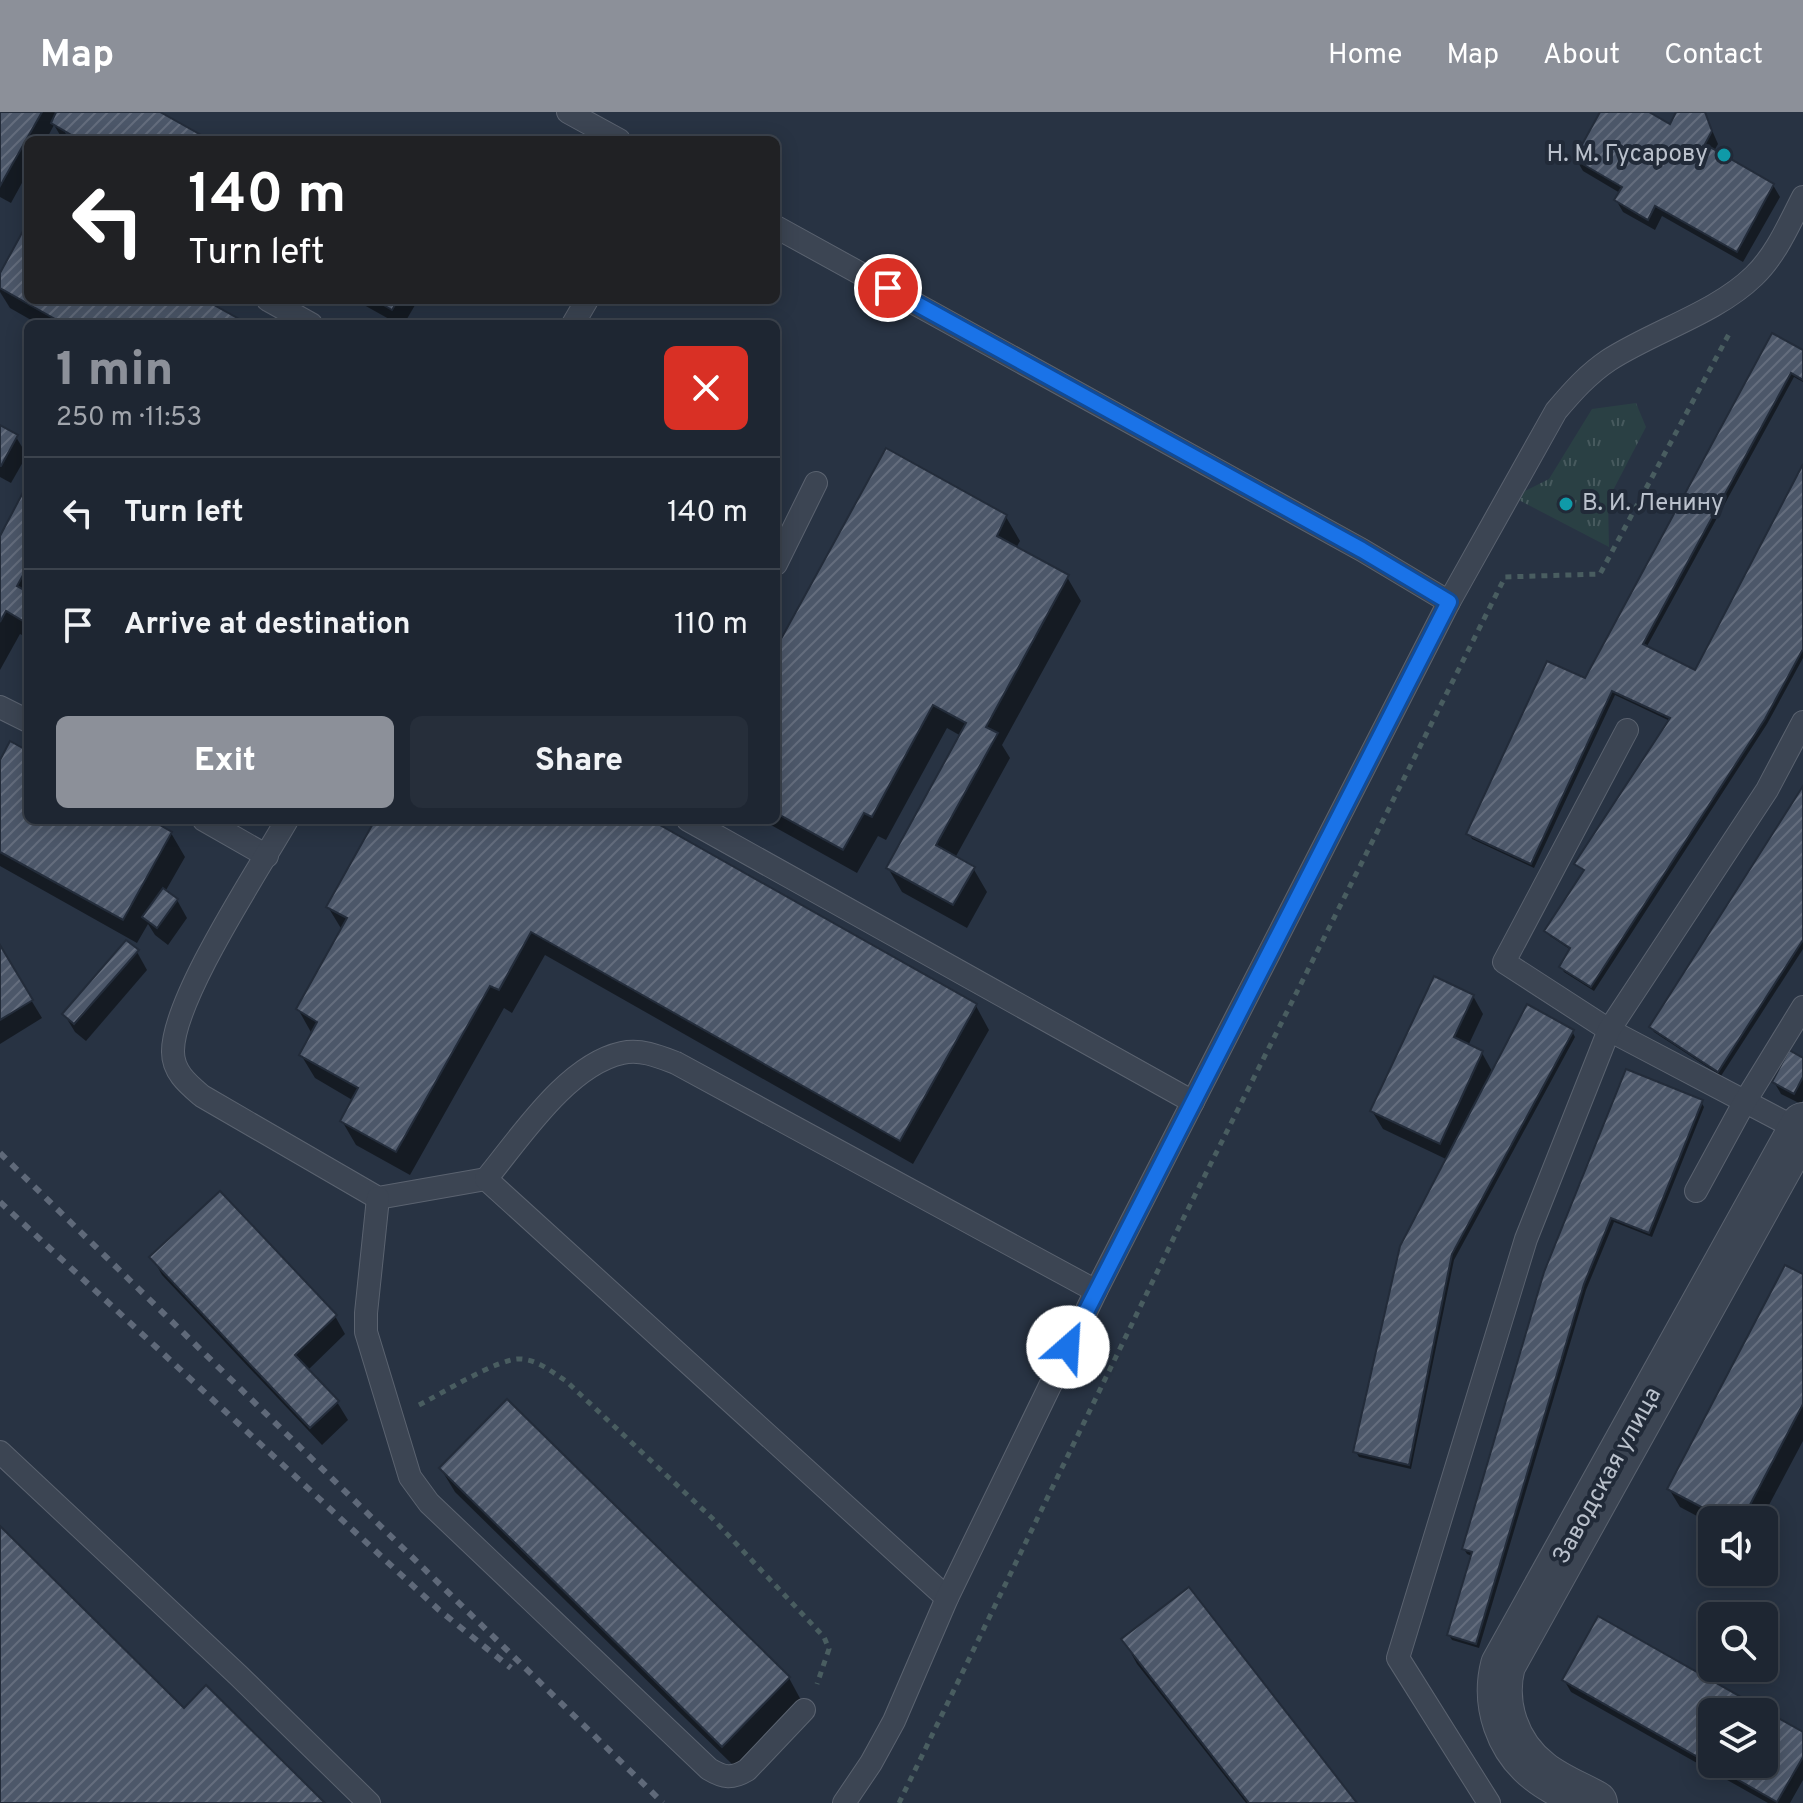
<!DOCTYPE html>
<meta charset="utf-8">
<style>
body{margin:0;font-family:Overpass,sans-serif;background:#262e3a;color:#f1f3f6;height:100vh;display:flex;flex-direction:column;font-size:30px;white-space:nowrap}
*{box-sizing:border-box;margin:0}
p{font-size:26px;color:#a1a5ac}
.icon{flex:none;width:44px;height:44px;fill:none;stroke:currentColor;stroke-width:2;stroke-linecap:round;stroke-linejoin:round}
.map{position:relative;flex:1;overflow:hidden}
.details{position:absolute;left:24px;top:208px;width:756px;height:504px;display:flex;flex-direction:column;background:#1e2632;border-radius:12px;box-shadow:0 4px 20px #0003,0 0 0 2px #3c434d}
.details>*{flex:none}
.top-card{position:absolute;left:24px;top:24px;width:756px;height:168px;border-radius:12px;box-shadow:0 4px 20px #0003,0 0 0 2px #3c434d;background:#202124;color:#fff;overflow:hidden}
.buttons{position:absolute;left:1698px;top:1394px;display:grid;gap:16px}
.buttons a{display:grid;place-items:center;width:80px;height:80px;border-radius:12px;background:#1e2632;box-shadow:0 4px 20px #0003,0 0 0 2px #3c434d;font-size:40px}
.pin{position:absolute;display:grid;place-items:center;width:68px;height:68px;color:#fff;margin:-34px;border:4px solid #fff;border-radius:50%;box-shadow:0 2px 8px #0007}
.me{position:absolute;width:88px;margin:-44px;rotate:26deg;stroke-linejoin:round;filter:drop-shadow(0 0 6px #0008)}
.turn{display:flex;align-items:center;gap:28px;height:168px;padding:0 32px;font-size:36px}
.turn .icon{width:104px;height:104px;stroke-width:2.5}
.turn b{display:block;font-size:56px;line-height:68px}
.round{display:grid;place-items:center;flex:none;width:84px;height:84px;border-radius:12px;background:#262e3a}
.overview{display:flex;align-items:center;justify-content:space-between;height:136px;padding:0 32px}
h1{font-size:48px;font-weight:800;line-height:60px;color:#8c9099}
.action{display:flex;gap:16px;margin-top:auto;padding:16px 32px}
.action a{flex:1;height:92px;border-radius:12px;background:#8c9099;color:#fff;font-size:32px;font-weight:800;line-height:92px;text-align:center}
.action a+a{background:#262e3a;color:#f1f3f6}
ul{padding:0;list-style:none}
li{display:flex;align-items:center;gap:24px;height:112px;padding:0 32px;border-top:2px solid #3c434d}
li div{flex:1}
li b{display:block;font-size:30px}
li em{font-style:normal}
header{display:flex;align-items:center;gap:48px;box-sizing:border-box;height:112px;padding:0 40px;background:#8c9099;color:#fff}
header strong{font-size:38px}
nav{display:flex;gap:44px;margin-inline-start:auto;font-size:28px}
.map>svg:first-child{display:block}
.grass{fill:url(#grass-tufts)}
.shadow{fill:#0007;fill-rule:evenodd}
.building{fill:url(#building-hatch);stroke:#232c3a;stroke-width:2;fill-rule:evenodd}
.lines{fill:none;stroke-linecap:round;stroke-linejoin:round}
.lane-casing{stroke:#5b6370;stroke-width:24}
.street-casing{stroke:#5b6370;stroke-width:46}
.path{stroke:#495d60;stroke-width:5;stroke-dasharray:6 6;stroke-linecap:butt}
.lane{stroke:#3c4553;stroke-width:22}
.street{stroke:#3c4553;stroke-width:44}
.rail{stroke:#5f6979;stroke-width:6;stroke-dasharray:8 8;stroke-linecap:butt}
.route-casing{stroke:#114b97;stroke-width:20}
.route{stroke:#1a73e8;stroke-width:14}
.culture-dot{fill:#0f9aa8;stroke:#212a38;stroke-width:3}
.labels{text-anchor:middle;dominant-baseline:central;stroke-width:8;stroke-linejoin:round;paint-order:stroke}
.poi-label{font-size:24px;fill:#bac1cc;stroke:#212a38;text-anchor:end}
.street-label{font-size:24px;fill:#bac1cc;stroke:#212a38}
</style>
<header>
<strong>Map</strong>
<nav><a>Home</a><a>Map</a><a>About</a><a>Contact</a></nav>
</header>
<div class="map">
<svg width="1803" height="1691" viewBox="0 0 1803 1691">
<defs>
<pattern id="grass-tufts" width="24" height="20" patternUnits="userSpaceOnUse" patternTransform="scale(2)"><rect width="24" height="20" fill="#2a4044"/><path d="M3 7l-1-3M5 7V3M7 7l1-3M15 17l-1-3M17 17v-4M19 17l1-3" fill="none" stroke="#475a5e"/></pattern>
<pattern id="building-hatch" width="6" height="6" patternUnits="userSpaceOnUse" patternTransform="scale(2)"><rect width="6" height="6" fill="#4c5769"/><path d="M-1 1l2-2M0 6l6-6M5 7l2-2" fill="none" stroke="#646d7d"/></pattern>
</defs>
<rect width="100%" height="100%" fill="#283343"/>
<path class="grass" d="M 1636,291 L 1646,315 L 1608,388 L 1609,435 L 1513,385 L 1549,367 L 1592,297 Z"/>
<g class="shadow">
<path d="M 0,0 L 156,0 L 206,28 L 84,28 L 65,17 L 65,21 L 76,28 L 63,28 L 54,13 L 46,28 L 28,28 L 28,60 L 11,91 L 0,85 Z"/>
<path d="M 1602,0 L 1645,0 L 1670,15 L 1678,0 L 1704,0 L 1718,32 L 1714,39 L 1773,73 L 1780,85 L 1743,150 L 1662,104 L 1655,118 L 1623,100 L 1616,88 L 1620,81 L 1583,59 L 1576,47 Z"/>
<path d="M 28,114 L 28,188 L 201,188 L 244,212 L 38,212 L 10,196 L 0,180 L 0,165 Z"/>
<path d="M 355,188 L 418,188 L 404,212 L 398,212 Z"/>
<path d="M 1803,240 L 1803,270 L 1794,265 L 1646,536 L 1696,560 L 1803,357 L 1803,546 L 1767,612 L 1594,879 L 1564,860 L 1561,855 L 1571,838 L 1550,824 L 1547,819 L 1585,760 L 1577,752 L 1670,609 L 1615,583 L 1534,756 L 1472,727 L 1469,722 L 1586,569 Z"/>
<path d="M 0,316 L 16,325 L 27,343 L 11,371 L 0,365 Z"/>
<path d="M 28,375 L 28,526 L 20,522 L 0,558 L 0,427 Z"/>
<path d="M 1006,405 L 1020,429 L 1016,436 L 1067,465 L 1081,489 L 1002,633 L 1010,646 L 955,746 L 973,756 L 987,780 L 967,816 L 902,780 L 888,756 L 961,624 L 947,616 L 886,728 L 878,724 L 857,761 L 762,708 L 776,708 L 776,540 Z"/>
<path d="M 28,642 L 28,708 L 147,708 L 171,721 L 185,745 L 165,780 L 177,788 L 187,806 L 168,833 L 155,823 L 148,812 L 137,831 L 0,754 L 0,652 Z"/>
<path d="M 1803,679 L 1803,837 L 1721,964 L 1654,920 L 1651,915 Z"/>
<path d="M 377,708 L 647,708 L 976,894 L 989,918 L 913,1052 L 545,843 L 512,901 L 504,896 L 410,1063 L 356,1033 L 342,1009 L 354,989 L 315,966 L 301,943 L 312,922 L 298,897 L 342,818 L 328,795 Z"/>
<path d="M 0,837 L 42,906 L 0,932 Z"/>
<path d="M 137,840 L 147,858 L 86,929 L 75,920 L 64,902 Z"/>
<path d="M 1473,884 L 1483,902 L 1468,934 L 1482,941 L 1493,961 L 1572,919 L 1575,925 L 1454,1148 L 1411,1357 L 1359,1345 L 1356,1340 L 1448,1048 L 1383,1017 L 1372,999 Z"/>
<path d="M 1803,948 L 1803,988 L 1801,992 L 1781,982 L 1774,970 Z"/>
<path d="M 1701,990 L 1704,995 L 1652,1125 L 1614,1110 L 1586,1178 L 1479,1536 L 1452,1528 L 1449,1523 L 1472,1444 L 1467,1442 L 1464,1437 L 1546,1161 Z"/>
<path d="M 152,1145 L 335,1204 L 345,1222 L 307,1259 L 337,1290 L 348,1308 L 322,1333 L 162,1163 Z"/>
<path d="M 1803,1164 L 1803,1329 L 1761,1408 L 1712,1408 L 1712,1412 L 1680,1395 L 1669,1377 Z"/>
<path d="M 441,1357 L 789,1566 L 802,1590 L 737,1657 L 455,1380 Z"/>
<path d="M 1599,1506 L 1803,1622 L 1803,1668 L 1790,1691 L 1768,1691 L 1571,1580 L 1564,1568 ZM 1712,1600 L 1764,1600 L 1764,1652 L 1712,1652 Z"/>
<path d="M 1124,1528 L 1355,1691 L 1246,1691 L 1137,1552 Z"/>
</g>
<g class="building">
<path d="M 0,0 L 42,0 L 0,74 Z"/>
<path d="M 56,0 L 160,0 L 210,28 L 80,28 L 51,11 Z"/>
<path d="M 1600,0 L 1649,0 L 1670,12 L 1676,0 L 1705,0 L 1712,19 L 1705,32 L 1774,72 L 1737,140 L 1655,94 L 1648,108 L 1614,88 L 1622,75 L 1574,47 Z"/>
<path d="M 28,110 L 28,188 L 205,188 L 248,212 L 64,212 L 0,176 L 0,161 Z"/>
<path d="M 375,188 L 398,188 L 392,198 Z"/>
<path d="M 1772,221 L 1803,238 L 1803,268 L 1791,261 L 1643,532 L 1695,558 L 1803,352 L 1803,537 L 1765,607 L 1591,875 L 1559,855 L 1570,836 L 1544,819 L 1584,758 L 1574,752 L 1670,606 L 1612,579 L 1531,752 L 1466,722 L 1547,549 L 1585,566 Z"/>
<path d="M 0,313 L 18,323 L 1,354 L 0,354 Z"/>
<path d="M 886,336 L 1007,403 L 997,424 L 1069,463 L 986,615 L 998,621 L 936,733 L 975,755 L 953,793 L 886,756 L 966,611 L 933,593 L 872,705 L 864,701 L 843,738 L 776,701 L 776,536 Z"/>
<path d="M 28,371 L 28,454 L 17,474 L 28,480 L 28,512 L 6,499 L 0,510 L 0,424 Z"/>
<path d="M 10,629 L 28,639 L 28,708 L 151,708 L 172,720 L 123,808 L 0,740 L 0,648 Z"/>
<path d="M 1803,674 L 1803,828 L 1718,960 L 1649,915 Z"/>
<path d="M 375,708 L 651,708 L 977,892 L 900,1029 L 531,820 L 499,878 L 490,874 L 396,1040 L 340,1009 L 358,976 L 299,943 L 317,910 L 296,897 L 347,806 L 326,795 Z"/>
<path d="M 163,776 L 178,787 L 157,816 L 142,805 Z"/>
<path d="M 126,828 L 139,838 L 74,912 L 62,902 Z"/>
<path d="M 0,833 L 33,888 L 0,908 Z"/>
<path d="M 1434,864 L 1474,883 L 1454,925 L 1483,939 L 1440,1032 L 1370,999 Z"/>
<path d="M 1527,892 L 1574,918 L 1452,1142 L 1409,1353 L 1353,1340 L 1400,1134 Z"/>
<path d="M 1789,938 L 1803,946 L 1803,965 L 1794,982 L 1772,970 Z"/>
<path d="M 1626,957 L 1703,988 L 1649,1121 L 1611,1106 L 1584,1172 L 1476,1532 L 1447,1523 L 1472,1440 L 1462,1437 L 1544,1160 Z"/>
<path d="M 220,1079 L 337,1203 L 295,1243 L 339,1289 L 310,1316 L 149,1145 Z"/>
<path d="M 1785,1153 L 1803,1162 L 1803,1292 L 1742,1408 L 1726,1408 L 1667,1377 Z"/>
<path d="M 507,1287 L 790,1565 L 722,1635 L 439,1356 Z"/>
<path d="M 0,1414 L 184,1596 L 206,1573 L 325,1691 L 0,1691 Z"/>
<path d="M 1189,1475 L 1357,1691 L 1249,1691 L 1121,1527 Z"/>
<path d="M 1598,1504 L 1803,1620 L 1803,1645 L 1777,1690 L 1562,1568 ZM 1712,1600 L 1764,1600 L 1764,1652 L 1712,1652 Z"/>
</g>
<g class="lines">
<defs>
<g id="lane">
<path d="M 568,0 L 619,28"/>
<path d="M 776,115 L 1362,438 L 1449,490"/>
<path d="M 268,188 L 311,212"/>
<path d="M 573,212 L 587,188"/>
<path d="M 776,452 L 816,371"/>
<path d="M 0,595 L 28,609"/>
<path d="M 1627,618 L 1504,850 L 1609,918 L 1803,1020"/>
<path d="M 204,708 L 267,744"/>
<path d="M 287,708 C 259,757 172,888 173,940 C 173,960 188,972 202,984 L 378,1086 L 486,1067"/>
<path d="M 688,708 L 1193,990"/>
<path d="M 1696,1079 L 1744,991 L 1803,895"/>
<path d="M 378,1086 L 366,1201 L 366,1220 L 410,1365 L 429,1391 L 709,1657 C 724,1666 732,1667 747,1658 L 804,1598"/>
<path d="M 0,1340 L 238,1563 L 369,1691"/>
<path d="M 947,1486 L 486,1067 C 520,1026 567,953 622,941 C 641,937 658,944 676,951 L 1096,1179"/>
<path d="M 844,1691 L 871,1651 L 894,1609 L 947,1486 L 1096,1179 L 1449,490 L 1556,299 C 1572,280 1588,262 1609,248 C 1654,219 1716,201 1754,164 C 1776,143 1789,112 1803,85"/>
<path d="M 1489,1691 L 1398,1546 L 1526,1127 L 1609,918 L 1767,678 L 1803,610"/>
</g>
<path id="street" d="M 1595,1691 C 1577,1681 1556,1673 1540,1660 C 1507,1635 1493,1592 1503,1553 L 1803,1013"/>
</defs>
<use href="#lane" class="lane-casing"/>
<use href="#street" class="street-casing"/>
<g class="path">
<path d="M 419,1293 C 441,1282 500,1245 521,1247 C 538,1248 552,1260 566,1269 L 712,1406 L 824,1525 L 829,1537 L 817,1572"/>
<path d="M 899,1691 L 1181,1111 L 1505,465 L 1600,462 L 1729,222"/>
</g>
<use href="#lane" class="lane"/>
<use href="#street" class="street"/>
<g class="rail">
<path d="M 0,1041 L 663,1691"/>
<path d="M 0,1090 L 439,1498 L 511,1556"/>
</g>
</g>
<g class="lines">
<defs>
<path id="route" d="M 888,176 L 1362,438 L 1449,490 L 1068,1235"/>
</defs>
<use href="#route" class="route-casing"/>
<use href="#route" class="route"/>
</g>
<g class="culture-dot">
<circle cx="1724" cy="43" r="8"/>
<circle cx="1566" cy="392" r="8"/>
</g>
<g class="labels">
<g class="poi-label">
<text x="1708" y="43">Н. М. Гусарову</text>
<text x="1582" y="392" text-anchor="start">В. И. Ленину</text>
</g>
<g class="street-label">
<text transform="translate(1608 1364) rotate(-61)">Заводская улица</text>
</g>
</g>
</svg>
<div class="buttons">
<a><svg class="icon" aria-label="sound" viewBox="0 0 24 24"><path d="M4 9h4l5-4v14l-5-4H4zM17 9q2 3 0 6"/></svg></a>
<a><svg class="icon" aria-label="search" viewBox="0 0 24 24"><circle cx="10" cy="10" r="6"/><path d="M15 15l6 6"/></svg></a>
<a><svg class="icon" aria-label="layers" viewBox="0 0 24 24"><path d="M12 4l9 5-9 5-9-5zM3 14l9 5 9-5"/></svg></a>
</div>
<div class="pin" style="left:888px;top:176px;background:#d93025"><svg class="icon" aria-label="arrive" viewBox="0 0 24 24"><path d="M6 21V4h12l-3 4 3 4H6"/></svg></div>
<svg class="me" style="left:1068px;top:1235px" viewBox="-20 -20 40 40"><circle r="19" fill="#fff"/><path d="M0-13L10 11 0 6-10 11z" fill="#1a73e8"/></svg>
<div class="top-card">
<div class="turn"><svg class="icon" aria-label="left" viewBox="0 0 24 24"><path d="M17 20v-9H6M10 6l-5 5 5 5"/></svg><div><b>140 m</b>Turn left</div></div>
</div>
<section class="details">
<div class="overview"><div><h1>1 min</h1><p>250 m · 11:53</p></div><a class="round" style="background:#d93025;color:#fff"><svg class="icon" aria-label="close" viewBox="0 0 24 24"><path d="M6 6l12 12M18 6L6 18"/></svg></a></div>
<ul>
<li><svg class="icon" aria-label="left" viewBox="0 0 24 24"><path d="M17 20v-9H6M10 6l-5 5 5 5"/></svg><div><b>Turn left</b></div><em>140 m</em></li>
<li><svg class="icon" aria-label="arrive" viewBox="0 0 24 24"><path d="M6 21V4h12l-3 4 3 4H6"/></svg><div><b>Arrive at destination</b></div><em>110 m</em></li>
</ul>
<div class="action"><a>Exit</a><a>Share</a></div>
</section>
</div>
